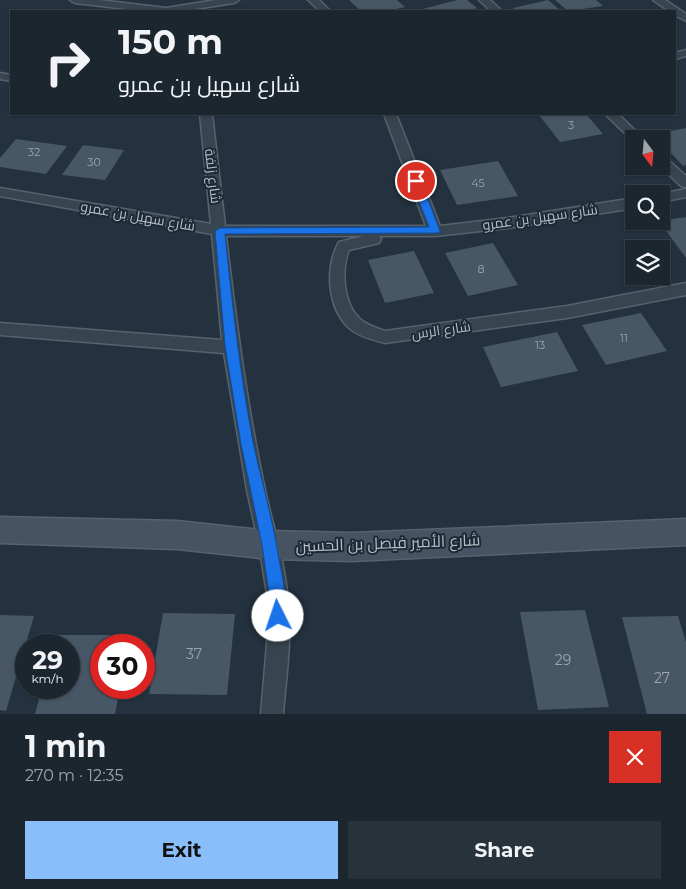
<!DOCTYPE html>
<meta charset="utf-8">
<style>
body{margin:0;font-family:Montserrat,Cairo,sans-serif;background:#28323b;color:#f1f3f6;height:100vh;display:flex;flex-direction:column;font-size:19px;white-space:nowrap}
*{box-sizing:border-box;margin:0}
p{font-size:16px;color:#a0a5aa}
.icon{flex:none;width:28px;height:28px;fill:none;stroke:currentColor;stroke-width:2;stroke-linecap:round;stroke-linejoin:round}
.map{position:relative;height:714px;overflow:hidden}
.panel{display:flex;flex-direction:column;background:#1b262f;flex:1}
.panel>*{flex:none}
.banner{position:absolute;left:10px;top:10px;width:666px;height:105px;border-radius:0px;box-shadow:0 1px 4px #0004,0 0 0 1px #39434b;background:#1b262f;color:#f1f3f6;overflow:hidden}
.needle{width:32px;rotate:164deg}
.fabs{position:absolute;left:625px;top:130px;display:grid;gap:10px}
.fabs a{display:grid;place-items:center;width:45px;height:45px;border-radius:0px;background:#1b262f;box-shadow:0 1px 4px #0004,0 0 0 1px #39434b;font-size:25px}
.speed{position:absolute;left:15px;top:634px;display:flex;gap:10px;font-size:25px;font-weight:700;text-align:center}
.speed>*{display:grid;place-content:center;width:65px;height:65px;border-radius:50%;background:#1b262f;box-shadow:0 1px 4px #0004,0 0 0 1px #39434b;line-height:1}
.speed small{font-size:12px;font-weight:400}
.speed .limit{border:8px solid #d22;background:#fff;color:#111}
.pin{position:absolute;display:grid;place-items:center;width:42px;height:42px;color:#fff;margin:-21px;border:2px solid #fff;border-radius:50%;box-shadow:0 1px 5px #0007}
.me{position:absolute;width:55px;margin:-28px;rotate:356deg;stroke-linejoin:round;filter:drop-shadow(0 0 4px #0008)}
.turn{display:flex;align-items:center;gap:18px;height:105px;padding:0 25px;font-size:22px}
.turn .icon{width:65px;height:65px;stroke-width:2.5}
.turn b{display:block;font-size:35px;line-height:42px}
.round{display:grid;place-items:center;flex:none;width:52px;height:52px;border-radius:0px;background:#28323b}
.summary{display:flex;align-items:center;justify-content:space-between;height:85px;padding:0 25px}
h1{font-size:30px;font-weight:700;line-height:38px}
.action{display:flex;gap:10px;margin-top:auto;padding:10px 25px}
.action a{flex:1;height:58px;border-radius:0px;background:#8abefa;color:#111;font-size:20px;font-weight:700;line-height:58px;text-align:center}
.action a+a{background:#28323b;color:#f1f3f6}
.map>svg:first-child{display:block}
.building{fill:#485766}
.lines{fill:none;stroke-linecap:round;stroke-linejoin:round}
.street-casing{stroke:#56626d;stroke-width:3}
.secondary-casing{stroke:#56626d;stroke-width:3}
.street{fill:#38444f;fill-rule:evenodd}
.secondary{fill:#465362;fill-rule:evenodd}
.route{fill:#1a73e8;stroke:#114b97}
.labels{text-anchor:middle;dominant-baseline:central;stroke-width:4;stroke-linejoin:round;paint-order:stroke}
.number-label{font-size:11px;fill:#9aa5b1}
.street-label{font-size:14px;fill:#b5bfca;stroke:#1d2934}
.near-number-label{font-size:14px;fill:#9aa5b1}
.near-street-label{font-size:16px;fill:#b5bfca;stroke:#1d2934}
</style>
<div class="map">
<svg width="686" height="714" viewBox="0 0 686 714">
<rect width="100%" height="100%" fill="#24323f"/>
<g class="building">
<path d="M 349,0 L 397,0 L 405,7 L 387,11 L 361,11 Z"/>
<path d="M 457,0 L 467,0 L 477,8 L 465,11 L 419,10 Z"/>
<path d="M 548,0 L 561,11 L 516,11 L 513,8 Z"/>
<path d="M 555,0 L 596,0 L 603,6 L 568,11 Z"/>
<path d="M 549,114 L 586,114 L 603,134 L 560,142 L 539,115 Z"/>
<path d="M 686,128 L 686,165 L 683,166 L 661,142 L 661,139 L 658,139 L 654,134 Z"/>
<path d="M 16,139 L 67,146 L 46,174 L 0,167 L 0,158 Z"/>
<path d="M 83,145 L 124,150 L 105,180 L 62,175 Z"/>
<path d="M 498,161 L 518,196 L 457,205 L 440,170 Z"/>
<path d="M 686,217 L 686,258 L 659,221 Z"/>
<path d="M 493,243 L 518,285 L 468,296 L 445,253 Z"/>
<path d="M 414,251 L 434,293 L 385,303 L 368,260 Z"/>
<path d="M 641,313 L 667,351 L 606,365 L 582,325 Z"/>
<path d="M 557,332 L 578,371 L 501,387 L 483,347 Z"/>
<path d="M 585,610 L 609,707 L 538,710 L 520,612 Z"/>
<path d="M 163,613 L 235,614 L 227,695 L 149,694 Z"/>
<path d="M 0,615 L 34,616 L 6,711 L 0,710 Z"/>
<path d="M 678,616 L 686,642 L 686,714 L 647,714 L 622,617 Z"/>
<path d="M 56,635 L 130,635 L 128,645 L 101,645 L 101,688 L 120,688 L 115,714 L 35,714 L 42,688 L 69,688 L 69,645 L 53,645 Z"/>
</g>
<g class="lines">
<defs>
<g id="street">
<path d="M 70,0 L 99,0 L 166,8 L 216,0 L 239,0 L 234,3 L 182,11 L 144,11 L 75,3 Z"/>
<path d="M 308,0 L 319,0 L 330,11 L 320,11 Z"/>
<path d="M 479,0 L 490,0 L 502,11 L 491,11 Z"/>
<path d="M 653,0 L 665,0 L 686,14 L 686,21 L 675,15 L 675,11 L 669,11 Z"/>
<path d="M 686,50 L 686,56 L 675,59 L 675,53 Z"/>
<path d="M 0,73 L 11,75 L 11,81 L 0,79 Z"/>
<path d="M 200,114 L 212,114 L 225,226 L 426,226 L 384,114 L 396,114 L 440,226 L 508,218 L 634,198 L 634,208 L 508,228 L 435,236 L 379,236 L 381,239 L 379,243 L 349,250 C 341,270 343,304 360,319 C 367,325 377,328 385,331 L 567,306 L 686,283 L 686,295 L 567,318 L 385,343 C 373,340 358,336 349,328 C 327,307 325,267 339,242 L 364,236 L 226,236 C 236,321 247,406 265,490 C 273,527 285,563 288,601 C 292,638 286,677 283,714 L 261,714 L 268,632 L 268,600 L 259,545 L 247,490 L 224,353 L 0,335 L 0,323 L 222,340 L 212,234 L 0,196 L 0,188 L 211,224 Z"/>
<path d="M 605,114 L 618,114 L 644,139 L 634,139 L 634,142 Z"/>
<path d="M 661,156 L 665,157 L 686,176 L 686,187 L 681,186 L 660,166 Z"/>
<path d="M 686,189 L 686,197 L 661,202 L 660,194 Z"/>
</g>
<path id="secondary" d="M 0,517 L 177,521 L 269,531 L 352,533 L 686,519 L 686,545 L 352,561 L 269,559 L 177,549 L 0,543 Z"/>
</defs>
<use href="#street" class="street-casing"/>
<use href="#secondary" class="secondary-casing"/>
<use href="#street" class="street"/>
<use href="#secondary" class="secondary"/>
</g>
<path class="route" d="M 416,178 L 421,181 L 440,231 L 439,233 L 225,234 C 232,304 240,373 253,442 C 261,479 272,516 278,554 C 281,572 290,605 283,621 L 278,624 L 273,621 L 262,545 L 241,444 L 225,346 L 215,231 L 220,228 L 429,227 L 411,181 Z"/>
<g class="labels">
<g class="number-label">
<text x="571" y="125">3</text>
<text x="34" y="152">32</text>
<text x="94" y="162">30</text>
<text x="478" y="183">45</text>
<text x="481" y="269">8</text>
<text x="624" y="338">11</text>
<text x="540" y="345">13</text>
</g>
<g class="street-label">
<text transform="translate(213 176) rotate(83)">شارع زلفة</text>
<text transform="translate(138 216) rotate(10)">شارع سهيل بن عمرو</text>
<text transform="translate(540 217) rotate(-8)">شارع سهيل بن عمرو</text>
<text transform="translate(441 330) rotate(-8)">شارع الرس</text>
</g>
<g class="near-number-label">
<text x="194" y="654">37</text>
<text x="563" y="660">29</text>
<text x="662" y="678">27</text>
</g>
<g class="near-street-label">
<text transform="translate(388 543) rotate(-2)">شارع الأمير فيصل بن الحسين</text>
</g>
</g>
</svg>
<div class="fabs">
<a><svg class="needle" viewBox="-14 -14 28 28"><path d="M0-13l5 13h-10z" fill="#e53935"/><path d="M0 13l5-13h-10z" fill="#a0a5aa"/></svg></a>
<a><svg class="icon" aria-label="search" viewBox="0 0 24 24"><circle cx="10" cy="10" r="6"/><path d="M15 15l6 6"/></svg></a>
<a><svg class="icon" aria-label="layers" viewBox="0 0 24 24"><path d="M12 4l9 5-9 5-9-5zM3 14l9 5 9-5"/></svg></a>
</div>
<div class="speed"><div>29<small>km/h</small></div><div class="limit">30</div></div>
<div class="pin" style="left:416px;top:181px;background:#d93025"><svg class="icon" aria-label="arrive" viewBox="0 0 24 24"><path d="M6 21V4h12l-3 4 3 4H6"/></svg></div>
<svg class="me" style="left:278px;top:616px" viewBox="-20 -20 40 40"><circle r="19" fill="#fff"/><path d="M0-13L10 11 0 6-10 11z" fill="#1a73e8"/></svg>
<div class="banner">
<div class="turn"><svg class="icon" aria-label="right" viewBox="0 0 24 24"><path d="M7 20v-9h11M14 6l5 5-5 5"/></svg><div><b>150 m</b>شارع سهيل بن عمرو</div></div>
</div>
</div>
<section class="panel">
<div class="summary"><div><h1>1 min</h1><p>270 m · 12:35</p></div><a class="round" style="background:#d93025;color:#fff"><svg class="icon" aria-label="close" viewBox="0 0 24 24"><path d="M6 6l12 12M18 6L6 18"/></svg></a></div>
<div class="action"><a>Exit</a><a>Share</a></div>
</section>
